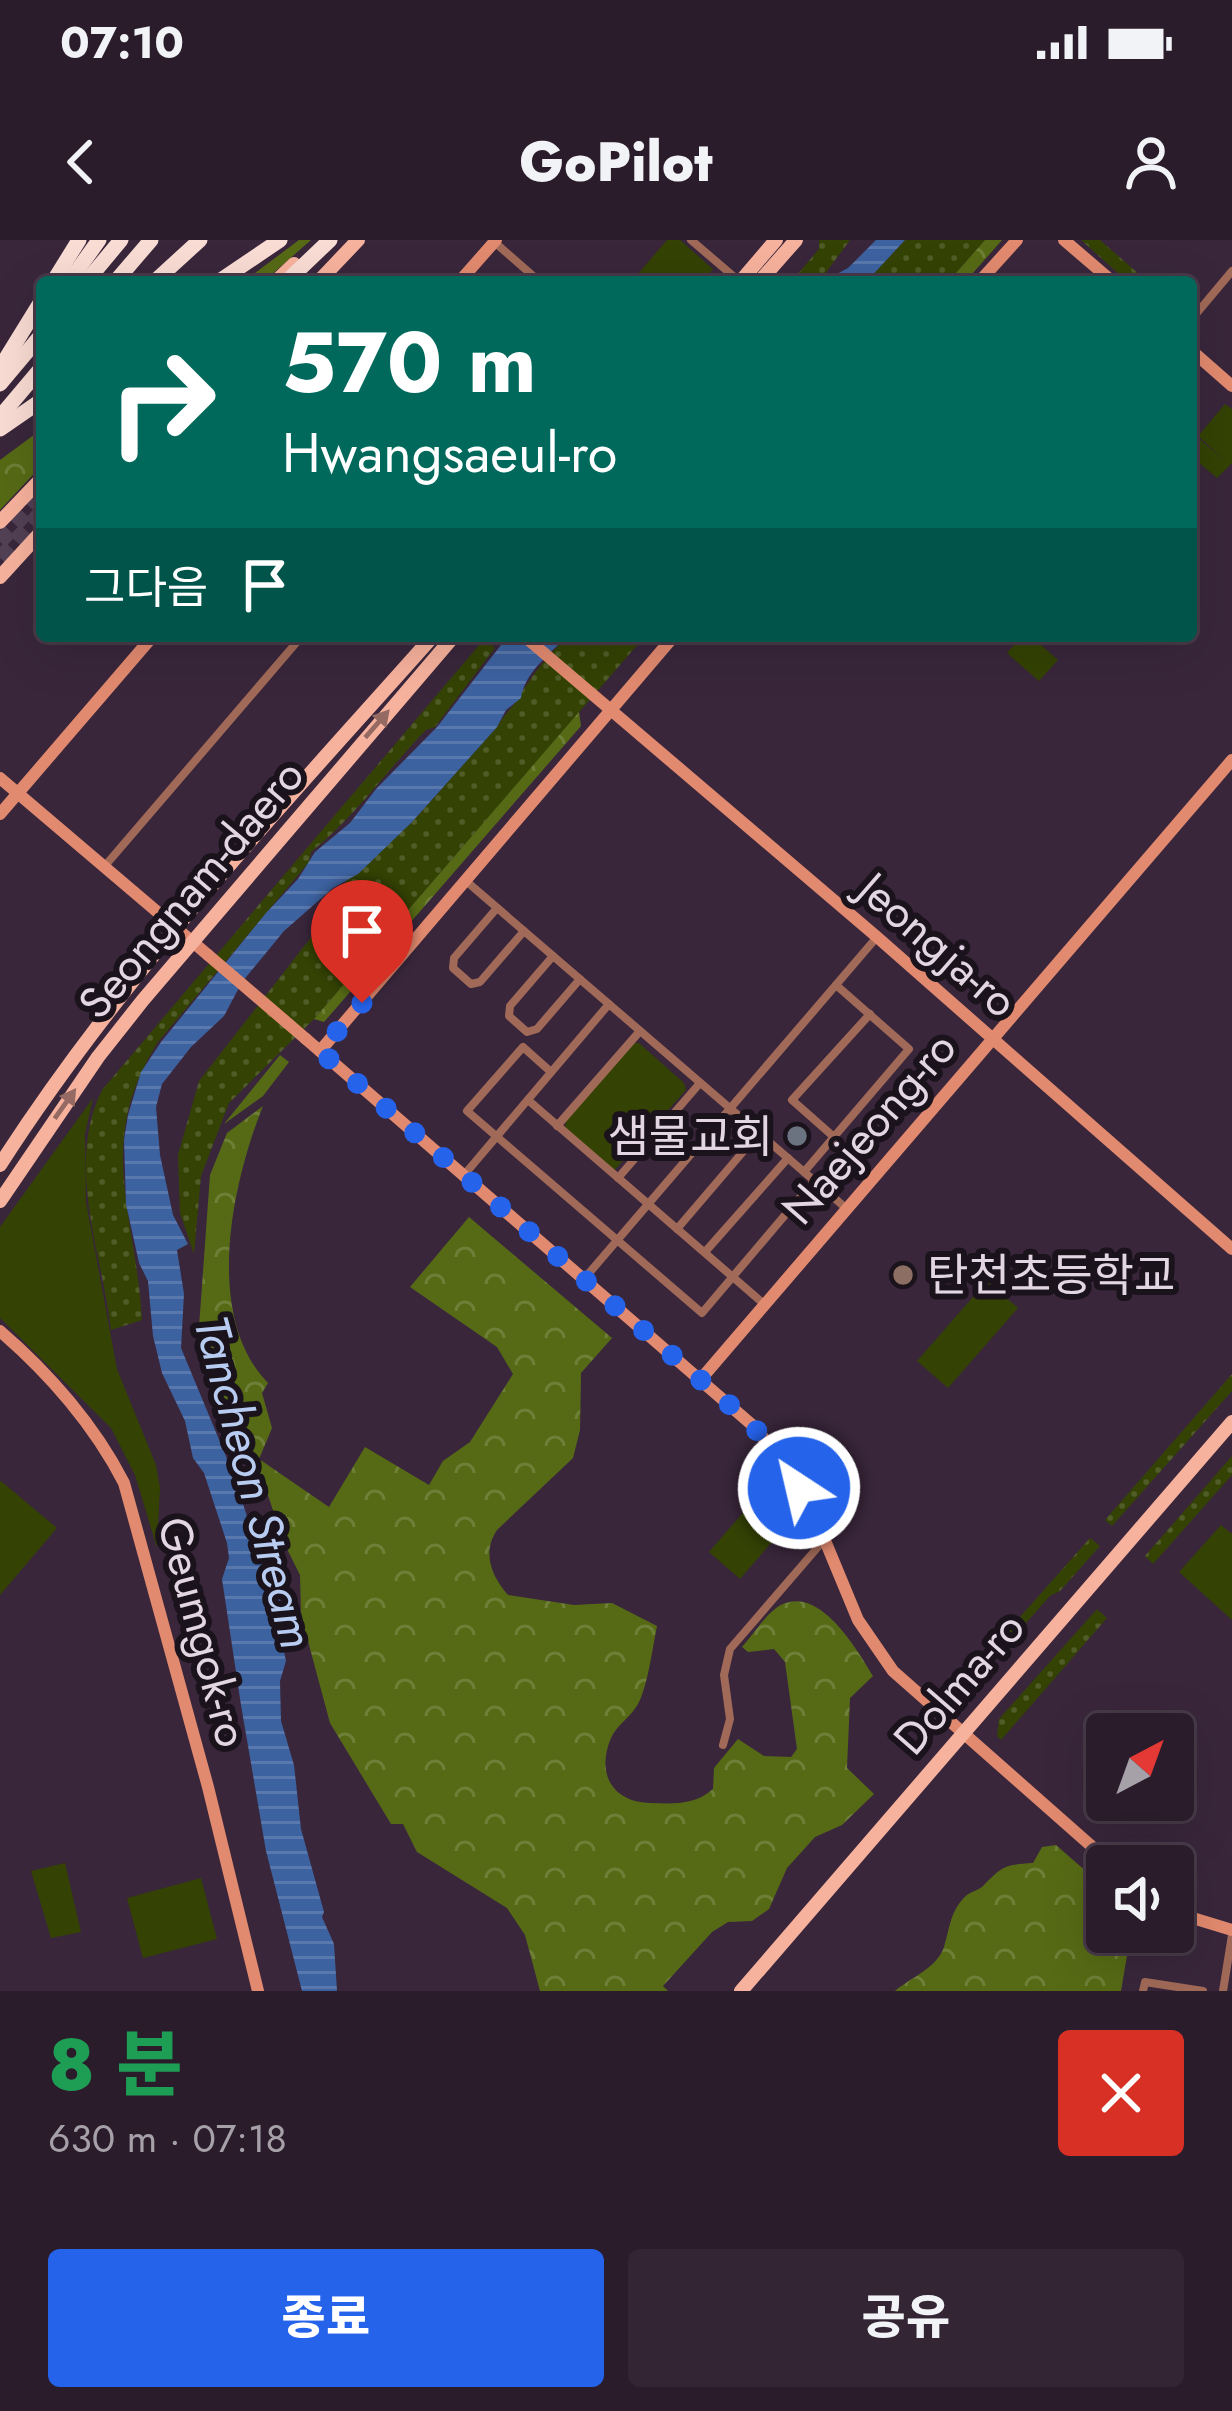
<!DOCTYPE html>
<html lang="ko">
<meta charset="utf-8">
<style>
body{margin:0;font-family:Jost,"Noto Sans KR",sans-serif;background:#332534;color:#f1f3f6;height:100vh;display:flex;flex-direction:column;font-size:45px;white-space:nowrap}
*{box-sizing:border-box;margin:0}
p{font-size:39px;color:#a6a1a9}
.icon{flex:none;width:66px;height:66px;fill:none;stroke:currentColor;stroke-width:2;stroke-linecap:round;stroke-linejoin:round}
.map{position:relative;height:1751px;overflow:hidden}
.details{display:flex;flex-direction:column;background:#2b1c2c;flex:1}
.details>*{flex:none}
.hud{position:absolute;left:36px;top:36px;width:1161px;height:366px;border-radius:12px;box-shadow:0 12px 48px #0002,0 0 0 3px #473a48;background:#00695c;color:#fff;overflow:hidden}
.needle{width:78px;rotate:41deg}
.controls{position:absolute;left:1086px;top:1473px;display:grid;gap:24px}
.controls a{display:grid;place-items:center;width:108px;height:108px;border-radius:12px;background:#2b1c2c;box-shadow:0 12px 48px #0002,0 0 0 3px #473a48;font-size:60px}
.pin{position:absolute;display:grid;place-items:center;width:102px;height:102px;color:#fff;margin:-123px -51px;border-radius:50% 50% 50% 0;rotate:-45deg;box-shadow:0 0 12px #0007}
.pin .icon{rotate:45deg}
.me{position:absolute;width:132px;margin:-66px;rotate:325deg;stroke-linejoin:round;filter:drop-shadow(0 0 9px #0008)}
.turn{display:flex;align-items:center;gap:42px;height:252px;padding:0 48px;font-size:54px}
.turn .icon{width:156px;height:156px;stroke-width:2.5}
.turn b{display:block;font-size:84px;line-height:102px}
.then{display:flex;align-items:center;height:114px;padding:0 48px;background:#0003;gap:24px;font-size:45px}
.round{display:grid;place-items:center;flex:none;width:126px;height:126px;border-radius:12px;background:#332534}
.head{display:flex;align-items:center;justify-content:space-between;height:204px;padding:0 48px}
h1{font-size:72px;font-weight:800;line-height:90px;color:#1e9e55}
.primary-button{display:flex;gap:24px;margin-top:auto;padding:24px 48px}
.primary-button a{flex:1;height:138px;border-radius:12px;background:#2563eb;color:#fff;font-size:48px;font-weight:800;line-height:138px;text-align:center}
.primary-button a+a{background:#332534;color:#f1f3f6}
.status{display:flex;justify-content:space-between;align-items:center;height:84px;padding:0 60px;background:#2b1c2c;direction:ltr}
.status svg{height:33px;fill:currentColor}
header{display:flex;justify-content:space-between;align-items:center;height:156px;padding:0 48px;background:#2b1c2c;font-size:54px;font-weight:800}
.map>svg:first-child{display:block}
.grass{fill:url(#grass-dots)}
.forest{fill:url(#forest-crowns)}
.park{fill:#344204}
.water{fill:url(#water-rules)}
.lines{fill:none;stroke-linecap:round;stroke-linejoin:round}
.highway-tunnel{stroke:#524054;stroke-width:15;stroke-dasharray:15 8;stroke-linecap:butt}
.street{stroke:#a16a58;stroke-width:8}
.secondary{stroke:#e28a6f;stroke-width:12}
.primary{stroke:#f7b29d;stroke-width:14}
.highway{stroke:#f9dcd3;stroke-width:15}
.secondary-bridge{stroke:#e28a6f;stroke-width:12}
.oneway{fill:#946a63}
.route{stroke:#2563eb;stroke-width:21;stroke-dasharray:0 37.8}
.worship-dot{fill:#6b7280;stroke:#1b131c;stroke-width:4.5}
.education-dot{fill:#8d6e63;stroke:#1b131c;stroke-width:4.5}
.labels{text-anchor:middle;dominant-baseline:central;stroke-width:12;stroke-linejoin:round;paint-order:stroke}
.street-label{font-size:45px;fill:#e3d6e3;stroke:#1b131c}
.poi-label{font-size:45px;fill:#e3d6e3;stroke:#1b131c;text-anchor:end}
.water-label{font-size:48px;font-style:italic;fill:#b7ccf0;stroke:#1b131c}
</style>
<div class="status"><b>07:10</b><svg viewBox="0 0 49 12"><path d="M0 12V9h3v3zM5 12V6h3v6zM10 12V3h3v9zM15 12V0h3v12zM26 1h20v11H26zM47 4h2v5h-2z"/></svg></div>
<header><svg class="icon" aria-label="back" viewBox="0 0 24 24"><path d="M15 5l-7 7 7 7"/></svg>GoPilot<svg class="icon" aria-label="person" viewBox="0 0 24 24"><circle cx="12" cy="8" r="4"/><path d="M4 21q1-7 8-7t8 7"/></svg></header>
<div class="map">
<svg width="1232" height="1751" viewBox="0 0 1232 1751">
<defs>
<pattern id="grass-dots" width="8" height="8" patternUnits="userSpaceOnUse" patternTransform="scale(3)"><rect width="8" height="8" fill="#344204"/><path d="M2 2h.1M6 6h.1" fill="none" stroke="#515d28" stroke-width="1.8" stroke-linecap="round"/></pattern>
<pattern id="forest-crowns" width="20" height="18" patternUnits="userSpaceOnUse" patternTransform="scale(3)"><rect width="20" height="18" fill="#566a15"/><path d="M2 6a3 3 0 1 1 6 0M12 15a3 3 0 1 1 6 0" fill="none" stroke="#6e7f37"/></pattern>
<pattern id="water-rules" width="6" height="5" patternUnits="userSpaceOnUse" patternTransform="scale(3)"><rect width="6" height="5" fill="#3d62a0"/><path d="M0 2.5h6" fill="none" stroke="#5978ad"/></pattern>
</defs>
<rect width="100%" height="100%" fill="#39263b"/>
<g class="grass">
<path d="M 819,0 L 850,0 L 819,42 L 791,42 L 819,9 Z"/>
<path d="M 905,0 L 985,0 L 948,42 L 866,42 Z"/>
<path d="M 1081,0 L 1100,0 L 1148,42 L 1128,42 Z"/>
<path d="M 567,396 L 645,396 L 314,779 L 229,863 L 201,936 L 194,1014 L 180,973 L 178,915 L 199,841 L 323,682 L 346,641 L 412,582 L 497,487 C 504,475 513,467 519,457 C 534,432 547,417 567,396 Z"/>
<path d="M 485,398 L 495,408 L 435,487 L 426,490 C 386,531 356,576 311,612 L 309,622 L 158,802 C 94,904 136,973 142,1080 L 111,1090 C 102,1013 65,925 102,850 Z"/>
<path d="M 1232,1134 L 1232,1151 L 1112,1286 L 1105,1280 Z"/>
<path d="M 1232,1216 L 1232,1235 L 1153,1324 L 1145,1316 Z"/>
<path d="M 1090,1298 L 1100,1306 L 1060,1351 L 1050,1356 L 957,1460 L 948,1458 Z"/>
<path d="M 1097,1369 L 1107,1378 L 1001,1500 L 997,1496 L 999,1479 Z"/>
</g>
<g class="forest">
<path d="M 299,0 L 311,0 L 263,42 L 243,42 Z"/>
<path d="M 985,0 L 1002,0 L 965,42 L 948,42 Z"/>
<path d="M 42,189 L 42,225 L 0,270 L 0,220 Z"/>
<path d="M 579,472 L 581,486 L 324,782 L 314,779 Z"/>
<path d="M 280,815 L 289,822 L 263,856 L 224,884 Z"/>
<path d="M 263,866 C 232,943 203,1076 268,1143 L 262,1153 L 272,1188 L 259,1219 L 329,1267 L 365,1207 L 429,1245 L 443,1221 L 470,1202 L 513,1134 L 497,1107 L 410,1047 L 469,977 L 612,1098 L 581,1133 L 580,1190 L 573,1218 L 497,1290 C 482,1312 491,1336 508,1355 L 574,1365 L 612,1363 L 657,1386 C 652,1410 649,1438 640,1460 C 634,1475 617,1484 611,1498 C 596,1533 612,1562 650,1563 C 674,1564 695,1565 713,1549 L 714,1528 L 738,1499 L 764,1516 L 791,1517 L 797,1509 L 785,1422 L 774,1409 L 748,1412 L 742,1407 C 753,1395 767,1372 781,1365 C 820,1345 858,1411 873,1436 L 850,1458 L 847,1528 L 874,1554 L 842,1585 L 815,1597 L 787,1628 L 769,1669 L 752,1681 L 728,1682 L 712,1692 L 663,1746 L 668,1751 L 540,1751 L 525,1695 L 507,1668 L 417,1612 L 403,1584 L 391,1584 L 330,1483 L 301,1375 L 300,1335 L 283,1301 L 268,1255 L 200,1114 L 198,1101 L 210,935 L 227,893 Z"/>
<path d="M 1056,1605 L 1104,1647 L 1107,1692 L 1131,1692 L 1121,1751 L 895,1751 C 910,1738 937,1728 944,1707 C 950,1688 950,1670 967,1655 C 972,1651 980,1650 984,1645 C 1003,1626 1004,1625 1033,1623 L 1042,1607 Z"/>
</g>
<g class="park">
<path d="M 667,0 L 680,0 L 713,29 L 702,42 L 631,42 Z"/>
<path d="M 1225,164 L 1232,169 L 1232,223 L 1217,238 L 1191,216 L 1191,205 L 1197,197 L 1226,221 L 1198,196 Z"/>
<path d="M 1022,396 L 1031,396 L 1058,420 L 1039,441 L 1007,413 Z"/>
<path d="M 634,803 L 639,803 L 684,843 L 686,850 L 612,933 L 565,888 L 566,881 Z"/>
<path d="M 93,858 L 85,894 L 86,962 L 117,1129 L 156,1225 L 160,1248 L 157,1308 L 135,1235 L 111,1188 L 0,1078 L 0,987 Z"/>
<path d="M 987,1041 L 1018,1068 L 948,1148 L 917,1121 Z"/>
<path d="M 1,1241 L 57,1288 L 0,1355 L 0,1242 Z"/>
<path d="M 792,1266 L 809,1300 L 790,1309 L 773,1275 Z"/>
<path d="M 747,1268 L 778,1295 L 740,1339 L 709,1312 Z"/>
<path d="M 1221,1285 L 1232,1294 L 1232,1380 L 1179,1332 Z"/>
<path d="M 65,1623 L 81,1692 L 51,1698 L 31,1631 Z"/>
<path d="M 201,1638 L 217,1699 L 143,1718 L 127,1658 Z"/>
</g>
<g class="water">
<path d="M 876,0 L 905,0 L 866,42 L 822,42 L 848,28 Z"/>
<path d="M 508,396 L 567,396 C 549,415 525,432 521,458 L 506,470 L 497,487 L 412,582 L 358,634 L 333,648 L 284,691 L 242,742 L 224,776 L 191,807 L 162,844 L 156,867 L 160,915 L 173,975 L 188,1004 L 177,1010 L 184,1054 L 181,1108 L 235,1238 L 258,1312 L 276,1328 L 280,1360 L 277,1380 L 286,1421 L 280,1441 L 281,1481 L 294,1525 L 301,1589 L 324,1672 L 322,1677 L 334,1704 L 337,1751 L 302,1751 L 266,1611 L 241,1465 L 222,1339 L 229,1318 L 227,1303 L 204,1233 L 193,1218 L 185,1181 L 162,1133 L 153,1096 L 148,1041 L 139,1023 L 126,964 L 124,900 L 128,875 L 141,832 L 161,802 L 266,673 L 298,639 L 315,612 L 350,583 L 376,549 L 437,487 Z"/>
</g>
<g class="lines">
<g class="highway-tunnel">
<path d="M 0,302 L 42,255"/>
<path d="M 0,318 L 42,271"/>
</g>
<g class="street">
<path d="M 492,0 L 540,42"/>
<path d="M 691,0 L 739,41"/>
<path d="M 1191,80 L 1232,31"/>
<path d="M 104,627 L 302,396"/>
<path d="M 466,641 L 847,969"/>
<path d="M 497,668 L 454,718 L 453,728 L 471,744 L 480,742 L 524,691"/>
<path d="M 553,716 L 510,766 L 509,776 L 527,792 L 537,789 L 580,739"/>
<path d="M 551,832 L 523,807 L 467,871 L 702,1073 L 814,941"/>
<path d="M 528,860 L 764,1064"/>
<path d="M 557,886 L 640,791"/>
<path d="M 834,897 L 792,860 L 870,774"/>
<path d="M 804,932 L 909,809 L 836,745"/>
<path d="M 464,935 L 609,764"/>
<path d="M 618,938 L 700,843"/>
<path d="M 677,989 L 759,893"/>
<path d="M 705,1012 L 788,918"/>
<path d="M 584,1039 L 877,697"/>
<path d="M 723,1505 L 730,1479 L 724,1435 L 730,1409 L 824,1300"/>
<path d="M 1143,1751 L 1145,1742 L 1203,1751"/>
<path d="M 1223,1751 L 1232,1695"/>
</g>
<g class="secondary">
<path d="M 1064,0 L 1113,42"/>
<path d="M 459,42 L 496,0"/>
<path d="M 979,42 L 1017,0"/>
<path d="M 1191,110 L 1232,146"/>
<path d="M 524,396 L 877,697 L 1232,1009"/>
<path d="M 0,538 L 208,715"/>
<path d="M 0,574 L 153,396"/>
<path d="M 306,799 L 758,1190 L 814,1274 L 858,1380 L 893,1431 L 1114,1626"/>
<path d="M 320,811 L 674,396"/>
<path d="M 0,1091 C 49,1133 95,1186 124,1243 L 208,1547 L 258,1751"/>
<path d="M 701,1139 L 1232,520"/>
<path d="M 1173,1672 L 1232,1690"/>
</g>
<g class="primary">
<path d="M 275,42 L 294,24"/>
<path d="M 318,42 L 358,0"/>
<path d="M 740,42 L 776,0"/>
<path d="M 759,42 L 796,0"/>
<path d="M 0,282 L 42,238"/>
<path d="M 0,337 L 42,291"/>
<path d="M 0,925 C 123,733 282,566 433,396"/>
<path d="M 0,961 L 98,817 L 143,760 L 454,396"/>
<path d="M 741,1751 L 1232,1182"/>
</g>
<g class="highway">
<path d="M 53,42 L 79,0"/>
<path d="M 69,42 L 99,0"/>
<path d="M 86,42 L 121,0"/>
<path d="M 115,42 L 151,0"/>
<path d="M 154,42 L 200,0"/>
<path d="M 218,42 L 280,0"/>
<path d="M 286,42 L 330,0"/>
<path d="M 0,128 L 42,60"/>
<path d="M 0,144 L 42,94"/>
<path d="M 0,177 L 42,127"/>
<path d="M 0,189 L 42,160"/>
</g>
<path class="secondary-bridge" d="M 208,715 L 306,799"/>
</g>
<defs><path id="oneway-solid" d="M-6-.8H1V-3.2L6.5 0L1 3.2V.8H-6Z" transform="scale(3)"/></defs>
<g class="oneway">
<use href="#oneway-solid" transform="translate(377 484) rotate(-49)"/>
<use href="#oneway-solid" transform="translate(65 864) rotate(-55)"/>
</g>
<g class="lines">
<path class="route" d="M 362,763 L 320,811 L 746,1179 L 772,1207 L 799,1248"/>
</g>
<circle class="worship-dot" cx="797" cy="896" r="12"/>
<circle class="education-dot" cx="903" cy="1035" r="12"/>
<g class="labels">
<g class="street-label">
<text transform="translate(191 649) rotate(-50)">Seongnam-daero</text>
<text transform="translate(938 705) rotate(41)">Jeongja-ro</text>
<text transform="translate(869 888) rotate(-49)">Naejeong-ro</text>
<text transform="translate(203 1392) rotate(75)">Geumgok-ro</text>
<text transform="translate(959 1443) rotate(-49)">Dolma-ro</text>
</g>
<g class="poi-label">
<text x="773" y="896">샘물교회</text>
<text x="927" y="1035" text-anchor="start">탄천초등학교</text>
</g>
<g class="water-label">
<text transform="translate(254 1242) rotate(75)">Tancheon Stream</text>
</g>
</g>
</svg>
<div class="controls">
<a><svg class="needle" viewBox="-14 -14 28 28"><path d="M0-13l5 13h-10z" fill="#e53935"/><path d="M0 13l5-13h-10z" fill="#a6a1a9"/></svg></a>
<a><svg class="icon" aria-label="sound" viewBox="0 0 24 24"><path d="M4 9h4l5-4v14l-5-4H4zM17 9q2 3 0 6"/></svg></a>
</div>
<div class="pin" style="left:362px;top:763px;background:#d93025"><svg class="icon" aria-label="arrive" viewBox="0 0 24 24"><path d="M6 21V4h12l-3 4 3 4H6"/></svg></div>
<svg class="me" style="left:799px;top:1248px" viewBox="-20 -20 40 40"><circle r="17" fill="#2563eb" stroke="#fff" stroke-width="3"/><path d="M0-11L8 9 0 5-8 9z" fill="#fff"/></svg>
<div class="hud">
<div class="turn"><svg class="icon" aria-label="right" viewBox="0 0 24 24"><path d="M7 20v-9h11M14 6l5 5-5 5"/></svg><div><b>570 m</b>Hwangsaeul-ro</div></div>
<div class="then">그다음<svg class="icon" aria-label="arrive" viewBox="0 0 24 24"><path d="M6 21V4h12l-3 4 3 4H6"/></svg></div>
</div>
</div>
<section class="details">
<div class="head"><div><h1>8 분</h1><p>630 m · 07:18</p></div><a class="round" style="background:#d93025;color:#fff"><svg class="icon" aria-label="close" viewBox="0 0 24 24"><path d="M6 6l12 12M18 6L6 18"/></svg></a></div>
<div class="primary-button"><a>종료</a><a>공유</a></div>
</section>
